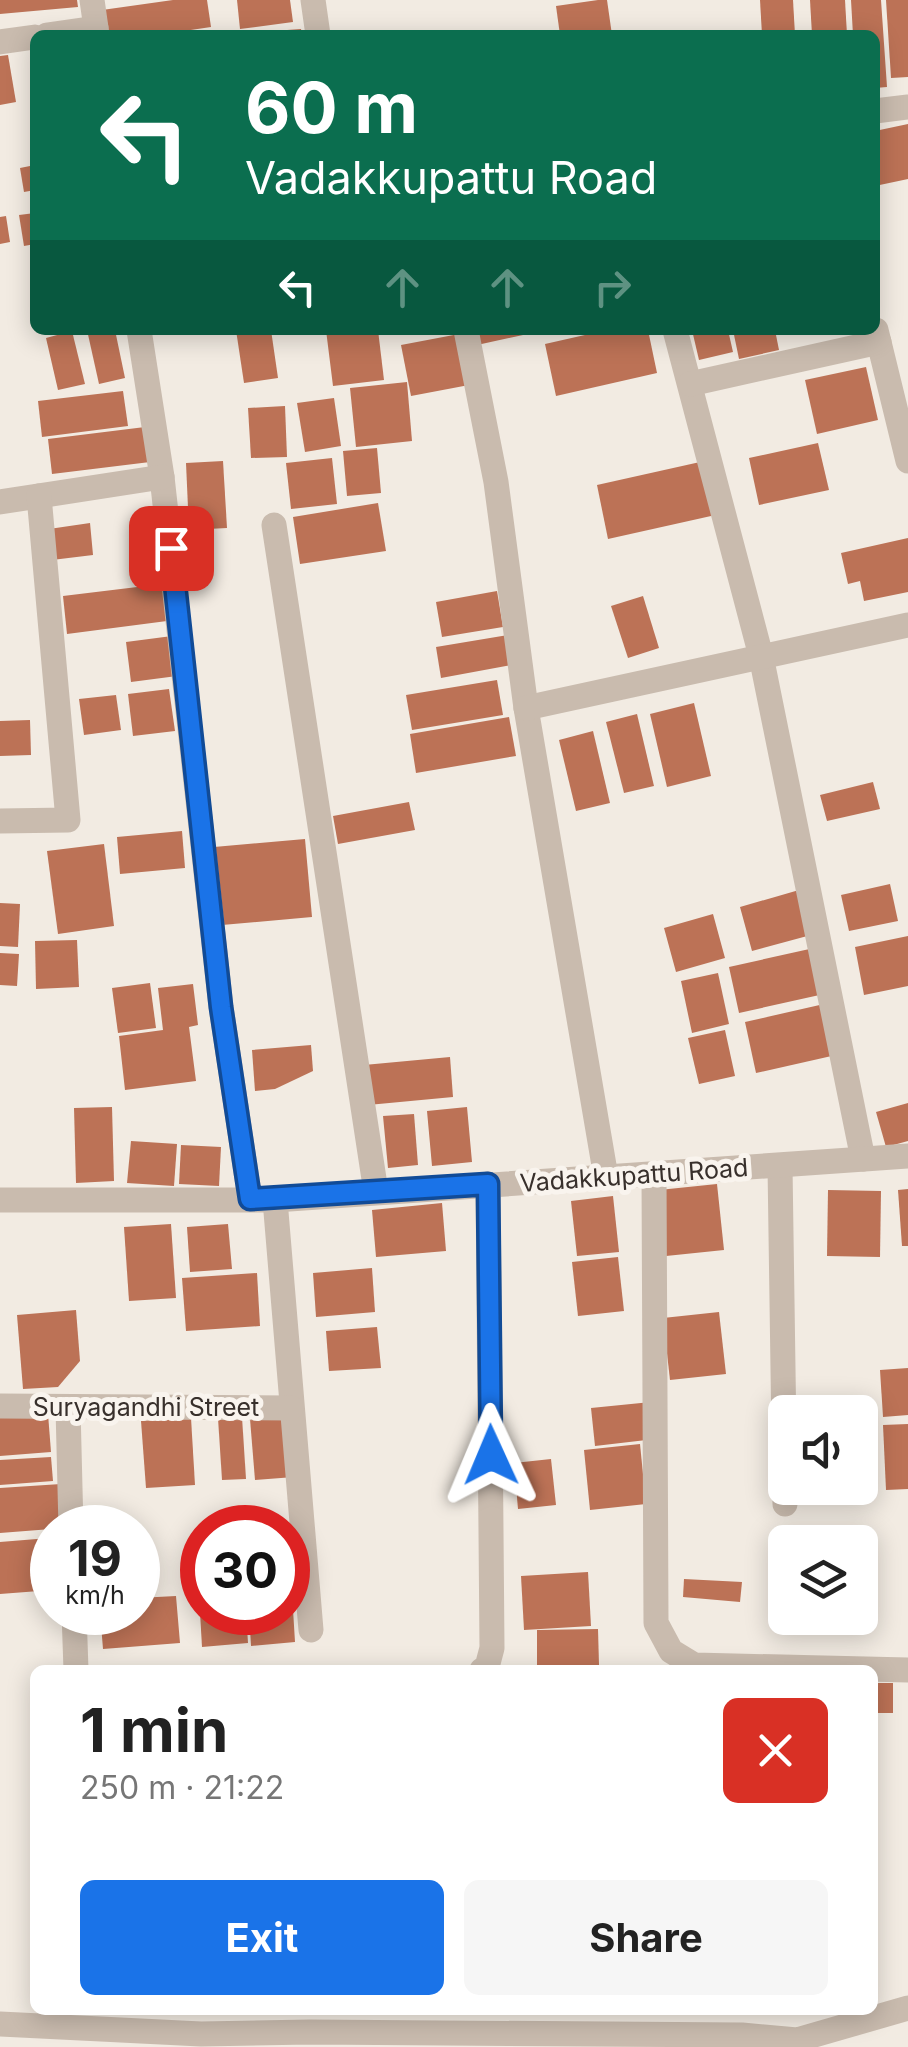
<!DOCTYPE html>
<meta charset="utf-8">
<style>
body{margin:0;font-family:Inter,sans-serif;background:#f6f6f6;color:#222;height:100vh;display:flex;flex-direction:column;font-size:38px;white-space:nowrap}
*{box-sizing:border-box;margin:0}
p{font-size:32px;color:#767676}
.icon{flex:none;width:55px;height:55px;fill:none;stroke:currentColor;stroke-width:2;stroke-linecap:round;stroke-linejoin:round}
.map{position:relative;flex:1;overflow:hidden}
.details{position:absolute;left:30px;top:1665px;width:848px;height:350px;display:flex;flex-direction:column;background:#fff;border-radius:15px;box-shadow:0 5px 25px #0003}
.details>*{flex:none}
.guide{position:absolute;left:30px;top:30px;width:850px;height:305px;border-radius:15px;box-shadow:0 5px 25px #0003;background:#0b6e4f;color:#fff;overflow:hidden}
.buttons{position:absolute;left:768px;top:1395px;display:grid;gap:20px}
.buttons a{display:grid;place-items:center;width:110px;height:110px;border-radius:15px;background:#fff;box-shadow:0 5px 25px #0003;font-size:50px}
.speed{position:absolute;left:30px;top:1505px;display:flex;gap:20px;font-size:50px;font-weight:700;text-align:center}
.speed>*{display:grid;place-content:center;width:130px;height:130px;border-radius:50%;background:#fff;box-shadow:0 5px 25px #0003;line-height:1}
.speed small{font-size:25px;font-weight:400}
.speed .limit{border:15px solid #d22;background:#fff;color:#111}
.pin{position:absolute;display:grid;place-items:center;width:85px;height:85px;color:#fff;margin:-42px;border-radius:20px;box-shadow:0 5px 15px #0006}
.me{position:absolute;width:110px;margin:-55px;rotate:359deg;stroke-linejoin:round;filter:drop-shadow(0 0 8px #0008)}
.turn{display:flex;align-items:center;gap:35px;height:210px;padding:0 50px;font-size:45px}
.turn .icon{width:130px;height:130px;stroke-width:2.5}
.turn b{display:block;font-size:70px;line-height:85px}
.lanes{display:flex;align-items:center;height:95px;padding:0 50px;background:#0003;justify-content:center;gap:50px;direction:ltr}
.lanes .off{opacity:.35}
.round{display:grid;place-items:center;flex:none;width:105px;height:105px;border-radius:15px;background:#f6f6f6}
.headline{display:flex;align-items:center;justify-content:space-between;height:170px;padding:0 50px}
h1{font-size:60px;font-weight:700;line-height:75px}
.cta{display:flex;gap:20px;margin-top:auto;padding:20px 50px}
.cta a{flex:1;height:115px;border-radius:15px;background:#1a73e8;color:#fff;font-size:40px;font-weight:700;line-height:115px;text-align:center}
.cta a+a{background:#f6f6f6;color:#222}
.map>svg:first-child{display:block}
.building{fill:#bc7256}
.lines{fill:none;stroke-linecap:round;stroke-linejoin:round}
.minor{stroke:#c9bbae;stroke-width:25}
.route-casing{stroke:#114b97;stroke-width:25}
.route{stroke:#1a73e8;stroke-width:18}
.labels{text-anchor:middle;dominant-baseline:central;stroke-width:10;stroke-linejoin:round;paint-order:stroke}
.street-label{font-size:25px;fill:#38302c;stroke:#f9f4ee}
</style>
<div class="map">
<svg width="908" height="2047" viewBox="0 0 908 2047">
<rect width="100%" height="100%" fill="#f2ebe2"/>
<g class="building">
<path d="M 0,0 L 77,0 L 78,7 L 0,14 Z"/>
<path d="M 173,0 L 207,0 L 211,27 L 157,35 L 105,35 L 102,10 Z"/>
<path d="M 237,0 L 290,0 L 293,22 L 240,29 Z"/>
<path d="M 598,0 L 607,0 L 612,35 L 560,35 L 556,6 Z"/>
<path d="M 760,0 L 793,0 L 795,35 L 762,35 Z"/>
<path d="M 810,0 L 845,0 L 847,35 L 812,35 Z"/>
<path d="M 851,0 L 881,0 L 887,87 L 875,88 L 875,35 L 853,35 Z"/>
<path d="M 886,0 L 908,0 L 908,77 L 891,78 Z"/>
<path d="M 301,29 L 302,35 L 259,35 L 259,32 Z"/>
<path d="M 8,55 L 16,102 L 0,105 L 0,56 Z"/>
<path d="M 908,124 L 908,179 L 875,186 L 875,131 Z"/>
<path d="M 35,165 L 35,190 L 24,192 L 20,168 Z"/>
<path d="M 35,213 L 35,244 L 24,246 L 19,215 Z"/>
<path d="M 6,216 L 10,242 L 0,244 L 0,217 Z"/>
<path d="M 87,330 L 115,330 L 125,378 L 99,384 Z"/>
<path d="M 236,330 L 271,330 L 278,378 L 244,383 Z"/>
<path d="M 326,330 L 378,330 L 384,380 L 333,386 Z"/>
<path d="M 474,330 L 537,330 L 537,332 L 477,345 Z"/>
<path d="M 607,330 L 648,330 L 657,373 L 556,396 L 545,344 Z"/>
<path d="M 692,330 L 728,330 L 733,352 L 699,360 Z"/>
<path d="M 733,330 L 775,330 L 779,350 L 739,359 Z"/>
<path d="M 72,331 L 85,384 L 58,390 L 46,338 Z"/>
<path d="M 459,334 L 469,385 L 411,396 L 401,345 Z"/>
<path d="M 866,367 L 878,420 L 817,434 L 805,380 Z"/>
<path d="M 407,382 L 412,441 L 356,447 L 350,388 Z"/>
<path d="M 123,391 L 128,426 L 42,437 L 38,401 Z"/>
<path d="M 334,398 L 341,446 L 305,452 L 297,403 Z"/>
<path d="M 285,406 L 287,457 L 251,458 L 248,408 Z"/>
<path d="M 145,427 L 150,462 L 52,474 L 48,439 Z"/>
<path d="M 818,443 L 829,490 L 759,505 L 749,458 Z"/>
<path d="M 377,448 L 381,493 L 347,496 L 343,451 Z"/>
<path d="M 332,458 L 337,504 L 291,509 L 286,463 Z"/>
<path d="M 709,460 L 720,514 L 608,539 L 597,485 Z"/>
<path d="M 223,461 L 227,528 L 189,530 L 186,463 Z"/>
<path d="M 378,503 L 386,551 L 300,564 L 293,517 Z"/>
<path d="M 90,523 L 93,555 L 52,560 L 49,529 Z"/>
<path d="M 908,538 L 908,592 L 864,601 L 860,581 L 848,584 L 841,553 Z"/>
<path d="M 162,584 L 167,621 L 67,634 L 63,596 Z"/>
<path d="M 497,591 L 503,627 L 442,637 L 436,602 Z"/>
<path d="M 643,596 L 659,648 L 628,658 L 611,606 Z"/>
<path d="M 508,635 L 512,665 L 441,678 L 436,647 Z"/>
<path d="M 172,636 L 177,676 L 131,682 L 126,642 Z"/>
<path d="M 497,680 L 503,715 L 412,730 L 406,695 Z"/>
<path d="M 169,689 L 175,731 L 133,736 L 128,694 Z"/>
<path d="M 116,695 L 121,730 L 84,735 L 79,699 Z"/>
<path d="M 694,703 L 711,776 L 667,787 L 650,714 Z"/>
<path d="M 637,714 L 654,786 L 624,793 L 606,722 Z"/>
<path d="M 509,717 L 516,756 L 416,773 L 410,734 Z"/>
<path d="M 30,720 L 31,755 L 0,756 L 0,721 Z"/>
<path d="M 593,731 L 610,803 L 576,811 L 559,740 Z"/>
<path d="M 873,782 L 880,809 L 827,821 L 820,795 Z"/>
<path d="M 409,802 L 415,830 L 338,844 L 333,816 Z"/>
<path d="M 182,831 L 185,868 L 120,874 L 117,837 Z"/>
<path d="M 305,839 L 312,917 L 222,925 L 214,847 Z"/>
<path d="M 104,844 L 114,926 L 58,934 L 47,851 Z"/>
<path d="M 890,884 L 898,921 L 849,931 L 841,895 Z"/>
<path d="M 799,890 L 811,935 L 752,951 L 740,907 Z"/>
<path d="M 0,903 L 20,904 L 18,947 L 0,946 Z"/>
<path d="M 713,914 L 725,958 L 676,972 L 664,928 Z"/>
<path d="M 908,936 L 908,986 L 864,995 L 855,947 Z"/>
<path d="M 77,940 L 79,987 L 36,989 L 35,941 Z"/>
<path d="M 814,948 L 824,994 L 739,1013 L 729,967 Z"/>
<path d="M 0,953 L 19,954 L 17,986 L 0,985 Z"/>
<path d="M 718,973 L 729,1024 L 692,1033 L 681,981 Z"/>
<path d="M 150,983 L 156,1028 L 118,1033 L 112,988 Z"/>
<path d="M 193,984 L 198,1025 L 189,1027 L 196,1081 L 125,1090 L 119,1036 L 163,1030 L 158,988 Z"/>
<path d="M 824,1004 L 836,1055 L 756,1073 L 745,1022 Z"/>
<path d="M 725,1030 L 735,1076 L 699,1084 L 688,1038 Z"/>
<path d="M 311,1045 L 313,1071 L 275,1089 L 255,1091 L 252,1050 Z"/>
<path d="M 450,1057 L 453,1097 L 368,1105 L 364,1065 Z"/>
<path d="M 908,1103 L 908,1141 L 886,1147 L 876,1112 Z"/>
<path d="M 112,1107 L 114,1181 L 76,1183 L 74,1108 Z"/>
<path d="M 467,1107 L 472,1162 L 432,1166 L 427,1111 Z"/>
<path d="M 414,1114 L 418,1165 L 388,1168 L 383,1116 Z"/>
<path d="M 131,1141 L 177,1144 L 174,1186 L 127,1183 Z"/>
<path d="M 181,1145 L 221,1147 L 219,1186 L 179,1184 Z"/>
<path d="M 717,1184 L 724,1250 L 666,1256 L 659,1190 Z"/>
<path d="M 908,1189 L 908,1246 L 902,1246 L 898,1190 Z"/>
<path d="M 828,1190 L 881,1191 L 880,1257 L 827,1256 Z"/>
<path d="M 613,1196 L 619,1252 L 577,1256 L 571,1201 Z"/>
<path d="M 442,1203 L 446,1251 L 376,1257 L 372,1210 Z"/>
<path d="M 171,1224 L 176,1298 L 129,1301 L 124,1227 Z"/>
<path d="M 228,1224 L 232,1269 L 190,1272 L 187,1227 Z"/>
<path d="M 618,1257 L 624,1311 L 578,1316 L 572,1262 Z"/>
<path d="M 372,1268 L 375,1312 L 316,1317 L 313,1273 Z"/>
<path d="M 257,1273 L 260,1326 L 186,1331 L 182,1278 Z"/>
<path d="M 76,1310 L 80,1361 L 58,1387 L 23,1389 L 17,1315 Z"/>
<path d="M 719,1312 L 726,1374 L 670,1380 L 663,1318 Z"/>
<path d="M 377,1327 L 381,1368 L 329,1371 L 326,1331 Z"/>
<path d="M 908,1368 L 908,1415 L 883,1417 L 880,1370 Z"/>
<path d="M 651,1402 L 655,1439 L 595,1446 L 591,1408 Z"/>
<path d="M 48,1414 L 51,1452 L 0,1456 L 0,1418 Z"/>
<path d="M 290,1416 L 294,1477 L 255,1480 L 250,1419 Z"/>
<path d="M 242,1417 L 246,1479 L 222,1480 L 218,1418 Z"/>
<path d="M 191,1418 L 195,1485 L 146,1488 L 141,1421 Z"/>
<path d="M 908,1424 L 908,1489 L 886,1490 L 883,1425 Z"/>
<path d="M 640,1444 L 646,1504 L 590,1510 L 584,1450 Z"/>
<path d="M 51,1457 L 53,1481 L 0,1485 L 0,1460 Z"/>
<path d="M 551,1459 L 556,1505 L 518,1509 L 514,1463 Z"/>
<path d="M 61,1484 L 64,1528 L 0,1533 L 0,1488 Z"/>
<path d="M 299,1534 L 303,1581 L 288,1583 L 288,1535 Z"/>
<path d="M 49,1538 L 52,1590 L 0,1594 L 0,1542 Z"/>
<path d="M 202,1547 L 202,1588 L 196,1589 L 193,1548 Z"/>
<path d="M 588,1572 L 591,1626 L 524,1630 L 521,1576 Z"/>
<path d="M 684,1579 L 742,1582 L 740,1602 L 683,1597 Z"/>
<path d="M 292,1593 L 295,1642 L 251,1646 L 249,1612 L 288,1612 L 288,1594 Z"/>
<path d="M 176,1596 L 180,1643 L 103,1649 L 100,1612 L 138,1612 L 138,1598 Z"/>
<path d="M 200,1612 L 246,1612 L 248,1643 L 202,1647 Z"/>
<path d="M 598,1629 L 599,1665 L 537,1666 L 537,1630 Z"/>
<rect x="872" y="1683" width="21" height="30"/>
</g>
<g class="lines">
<g class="minor">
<path d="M 92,0 L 97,35"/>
<path d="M 313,0 L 318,35"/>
<path d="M 47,35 L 96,28"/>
<path d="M 0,42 L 35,37"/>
<path d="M 875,111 L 908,107"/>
<path d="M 139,330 L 162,477 L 221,1007 L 250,1199"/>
<path d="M 466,330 L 496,482 L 526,708 L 606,1177"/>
<path d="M 675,330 L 761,656 L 863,1159"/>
<path d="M 876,330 L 908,461"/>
<path d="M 690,384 L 879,342"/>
<path d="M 0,502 L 162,477"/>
<path d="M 274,525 L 376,1192"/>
<path d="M 526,708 L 908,625"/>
<path d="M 0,821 L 68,820 L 39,496"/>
<path d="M 780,1166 L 785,1504"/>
<path d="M 654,1174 L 656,1623 L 671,1651 L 694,1665 L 908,1670"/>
<path d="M 0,1200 L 275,1200 L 908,1156"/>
<path d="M 275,1200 L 311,1630"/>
<path d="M 0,1406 L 291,1408"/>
<path d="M 68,1408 L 71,1528"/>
<path d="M 74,1612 L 76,1670"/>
<path d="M 482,1670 L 487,1667 L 492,1648 L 488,1184"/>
<path d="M 0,2024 L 201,2034 L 310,2032 L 742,2035 L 797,2040 L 908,2008"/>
</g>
</g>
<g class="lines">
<defs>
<path id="route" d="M 171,548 L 221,1007 L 250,1199 L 488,1184 L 491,1455"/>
</defs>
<use href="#route" class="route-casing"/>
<use href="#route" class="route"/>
</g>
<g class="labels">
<g class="street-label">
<text transform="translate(634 1175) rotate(-4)">Vadakkupattu Road</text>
<text x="146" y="1407">Suryagandhi Street</text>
</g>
</g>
</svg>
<div class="buttons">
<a><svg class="icon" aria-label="sound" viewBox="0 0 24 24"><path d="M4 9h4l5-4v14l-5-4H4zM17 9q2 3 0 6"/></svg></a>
<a><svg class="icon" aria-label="layers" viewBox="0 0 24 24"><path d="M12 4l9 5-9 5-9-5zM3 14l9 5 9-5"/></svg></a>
</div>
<div class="speed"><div>19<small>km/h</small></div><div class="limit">30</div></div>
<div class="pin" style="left:171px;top:548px;background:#d93025"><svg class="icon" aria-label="arrive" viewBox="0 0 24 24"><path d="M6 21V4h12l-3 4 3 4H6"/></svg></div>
<svg class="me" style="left:491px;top:1455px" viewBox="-20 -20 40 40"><path d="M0-17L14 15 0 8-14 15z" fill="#1a73e8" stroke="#fff" stroke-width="4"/></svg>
<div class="guide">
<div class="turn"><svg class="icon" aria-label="left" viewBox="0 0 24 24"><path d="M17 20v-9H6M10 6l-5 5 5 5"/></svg><div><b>60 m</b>Vadakkupattu Road</div></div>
<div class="lanes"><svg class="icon" aria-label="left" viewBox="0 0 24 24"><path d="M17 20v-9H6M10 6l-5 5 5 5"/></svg><svg class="icon off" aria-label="ahead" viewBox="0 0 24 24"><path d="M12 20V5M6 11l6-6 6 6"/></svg><svg class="icon off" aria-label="ahead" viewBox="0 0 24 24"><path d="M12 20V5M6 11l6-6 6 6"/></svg><svg class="icon off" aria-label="right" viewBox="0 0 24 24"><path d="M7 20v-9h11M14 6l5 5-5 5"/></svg></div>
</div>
<section class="details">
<div class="headline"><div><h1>1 min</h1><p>250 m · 21:22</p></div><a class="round" style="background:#d93025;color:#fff"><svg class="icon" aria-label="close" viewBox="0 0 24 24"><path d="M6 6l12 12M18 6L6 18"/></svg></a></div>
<div class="cta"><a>Exit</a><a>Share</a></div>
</section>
</div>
